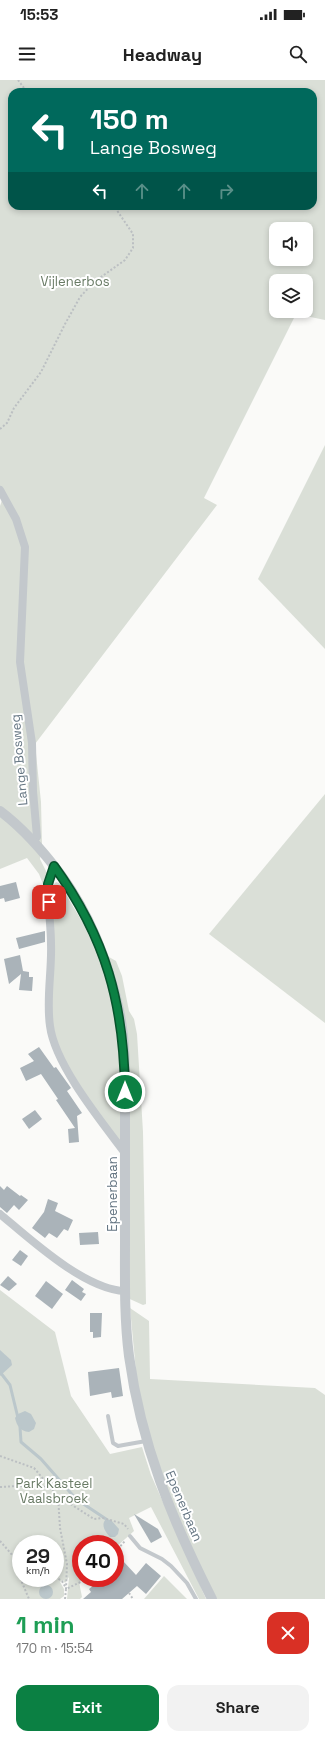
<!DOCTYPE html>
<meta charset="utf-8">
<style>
body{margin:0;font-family:"Space Grotesk",sans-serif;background:#f2f2f2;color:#222;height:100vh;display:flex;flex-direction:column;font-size:15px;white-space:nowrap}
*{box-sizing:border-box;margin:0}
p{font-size:13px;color:#767676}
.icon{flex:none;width:22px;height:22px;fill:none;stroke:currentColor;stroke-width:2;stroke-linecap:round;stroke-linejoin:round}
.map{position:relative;height:1519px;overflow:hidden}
.side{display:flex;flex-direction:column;background:#fff;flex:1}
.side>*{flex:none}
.top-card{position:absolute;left:8px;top:8px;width:309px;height:122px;border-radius:12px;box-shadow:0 2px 6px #0003;background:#00695c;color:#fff;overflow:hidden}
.tools{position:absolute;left:269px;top:142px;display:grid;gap:8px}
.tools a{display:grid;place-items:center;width:44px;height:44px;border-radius:8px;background:#fff;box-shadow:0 2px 6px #0003;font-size:20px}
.speed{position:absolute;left:12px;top:1455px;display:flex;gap:8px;font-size:20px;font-weight:700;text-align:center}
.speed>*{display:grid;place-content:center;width:52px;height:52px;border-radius:50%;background:#fff;box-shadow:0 2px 6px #0003;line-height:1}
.speed small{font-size:10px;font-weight:400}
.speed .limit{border:6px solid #d22;background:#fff;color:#111}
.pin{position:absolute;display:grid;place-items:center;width:34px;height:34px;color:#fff;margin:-17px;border-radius:8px;box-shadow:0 2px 6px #0006}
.me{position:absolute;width:44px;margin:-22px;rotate:0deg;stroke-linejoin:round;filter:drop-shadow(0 0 3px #0008)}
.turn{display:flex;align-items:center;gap:14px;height:84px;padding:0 16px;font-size:18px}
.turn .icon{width:52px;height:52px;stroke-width:2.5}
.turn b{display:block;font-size:28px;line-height:34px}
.lanes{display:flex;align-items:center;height:38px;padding:0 16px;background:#0003;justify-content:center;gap:20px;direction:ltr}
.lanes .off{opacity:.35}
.round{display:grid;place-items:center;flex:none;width:42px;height:42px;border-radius:12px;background:#f2f2f2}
.headline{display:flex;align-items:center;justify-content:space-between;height:68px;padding:0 16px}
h1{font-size:24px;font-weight:700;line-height:30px;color:#1e9e55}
.cta{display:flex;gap:8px;margin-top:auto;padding:8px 16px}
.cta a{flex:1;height:46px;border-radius:12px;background:#0b8043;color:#fff;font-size:16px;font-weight:700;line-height:46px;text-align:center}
.cta a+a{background:#f2f2f2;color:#222}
.status{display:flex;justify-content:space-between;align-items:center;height:28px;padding:0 20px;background:#fff;direction:ltr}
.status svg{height:11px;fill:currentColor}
header{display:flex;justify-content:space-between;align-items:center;height:52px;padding:0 16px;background:#fff;font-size:18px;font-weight:700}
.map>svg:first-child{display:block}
.green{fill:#dadfd7;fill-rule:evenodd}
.water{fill:#bbc7cb}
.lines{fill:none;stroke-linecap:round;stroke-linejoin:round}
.stream{stroke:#bbc7cb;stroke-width:3}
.building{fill:#aab3b9}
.path{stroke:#bbbfc2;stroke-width:2;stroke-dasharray:2 2;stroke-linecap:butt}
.service{stroke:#c3c8cc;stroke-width:4}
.minor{stroke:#c3c8cc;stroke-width:8}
.tertiary{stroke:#c3c8cc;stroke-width:10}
.route-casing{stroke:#07532c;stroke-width:10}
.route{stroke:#0b8043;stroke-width:7}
.labels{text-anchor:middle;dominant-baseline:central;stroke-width:4;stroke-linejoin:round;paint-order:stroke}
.park-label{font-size:13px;fill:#687a64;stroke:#fff}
.street-label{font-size:13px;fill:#657683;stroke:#fff}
</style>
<div class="status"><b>15:53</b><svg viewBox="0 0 49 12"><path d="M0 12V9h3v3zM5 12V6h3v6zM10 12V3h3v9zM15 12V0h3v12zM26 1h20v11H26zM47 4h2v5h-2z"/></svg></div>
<header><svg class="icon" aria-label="menu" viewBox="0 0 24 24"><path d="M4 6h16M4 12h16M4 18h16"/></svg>Headway<svg class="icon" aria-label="search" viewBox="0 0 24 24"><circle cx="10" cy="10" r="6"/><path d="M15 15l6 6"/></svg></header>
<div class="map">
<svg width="325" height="1519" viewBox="0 0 325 1519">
<rect width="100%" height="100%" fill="#fafaf8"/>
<g class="green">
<path d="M 0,0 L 325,0 L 325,240 L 296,234 L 204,418 L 217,425 L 35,664 L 41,722 L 42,764 L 40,779 L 47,793 L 46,812 L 39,794 L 27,778 L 0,789 L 0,426 L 2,420 L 0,417 ZM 12,12 L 313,12 L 313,126 L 12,126 ZM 276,149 L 306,149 L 306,179 L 276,179 ZM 276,201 L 306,201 L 306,231 L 276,231 Z"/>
<path d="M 325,365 L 325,569 L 258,499 Z"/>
<path d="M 325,714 L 325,943 L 209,854 Z"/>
<path d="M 56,802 L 59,803 L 83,843 L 96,870 L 103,878 L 109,877 L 116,881 L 122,896 L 129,931 L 134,939 L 137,954 L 143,1052 L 146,1224 L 143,1225 L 121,1215 L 122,1066 L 103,1041 L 67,985 L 58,964 L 52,944 L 52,807 Z"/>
<path d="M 110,1079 L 117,1079 L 117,1151 L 113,1151 Z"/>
<path d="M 0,1210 L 55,1252 L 71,1316 L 110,1374 L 142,1367 L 151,1395 L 206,1519 L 199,1519 L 151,1427 L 129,1438 L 134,1451 L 115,1468 L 115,1464 L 81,1464 L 81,1498 L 86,1498 L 79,1502 L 82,1517 L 80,1519 L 67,1519 L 69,1497 L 65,1503 L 63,1500 L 60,1502 L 64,1509 L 64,1516 L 60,1519 L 0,1519 ZM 21,1464 L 55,1464 L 55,1498 L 21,1498 Z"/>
<path d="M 130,1228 L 149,1241 L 150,1299 L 315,1308 L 325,1315 L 325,1519 L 217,1519 L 200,1487 L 157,1388 L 137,1302 Z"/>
<path d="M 164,1496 L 187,1519 L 144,1519 Z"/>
</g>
<g class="water">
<path d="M 0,1270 L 11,1280 L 12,1285 L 0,1296 Z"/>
<path d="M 25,1331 L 31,1334 L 36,1343 L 34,1349 L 29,1352 C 20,1351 17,1346 15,1338 L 18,1334 Z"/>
<path d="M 106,1439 L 111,1440 L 119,1449 L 118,1454 L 115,1457 L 110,1457 C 106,1453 100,1445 106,1439 Z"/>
<circle cx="46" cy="1512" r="7"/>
</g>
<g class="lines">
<g class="stream">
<path d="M 0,1292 L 10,1305 L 18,1338"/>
<path d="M 20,1347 L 21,1362 L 41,1379 L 76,1419 L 106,1439 L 108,1442"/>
</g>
</g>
<g class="building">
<path d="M 16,802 L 20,818 L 5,822 L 4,818 L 0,819 L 0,806 Z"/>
<path d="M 45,851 L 45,862 L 19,869 L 16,858 Z"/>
<path d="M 20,875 L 23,891 L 29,892 L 29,897 L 33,897 L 32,911 L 19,910 L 21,894 L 9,904 L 4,879 Z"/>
<path d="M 39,967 L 54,988 L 56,987 L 71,1008 L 67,1011 L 82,1033 L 77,1036 L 79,1062 L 69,1063 L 68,1049 L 75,1048 L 56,1020 L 58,1019 L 41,994 L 26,1001 L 20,988 L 34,981 L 28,974 Z"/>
<path d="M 35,1030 L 42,1039 L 29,1049 L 22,1039 Z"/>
<path d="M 0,1106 L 4,1110 L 7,1106 L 20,1116 L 21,1115 L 28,1120 L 19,1130 L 14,1125 L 7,1133 L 0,1127 Z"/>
<path d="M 48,1119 L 58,1123 L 55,1131 L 73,1140 L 68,1151 L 64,1149 L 57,1158 L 49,1153 L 45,1158 L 32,1148 L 44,1132 Z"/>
<path d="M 98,1152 L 99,1164 L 80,1165 L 79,1153 Z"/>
<path d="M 20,1170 L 28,1176 L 21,1186 L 12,1180 Z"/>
<path d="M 8,1196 L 17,1204 L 9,1211 L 0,1205 Z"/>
<path d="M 72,1200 L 84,1209 L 82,1212 L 86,1214 L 81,1221 L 65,1210 Z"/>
<path d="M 46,1201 L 63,1214 L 52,1229 L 35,1216 Z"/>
<path d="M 90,1233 L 102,1233 L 101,1257 L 93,1258 L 93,1252 L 90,1252 Z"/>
<path d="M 119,1288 L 123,1316 L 112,1318 L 111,1312 L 90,1316 L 88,1292 Z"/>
<path d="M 134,1434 L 158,1449 L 162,1457 L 151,1463 Z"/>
<path d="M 123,1481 L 136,1495 L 146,1483 L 161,1496 L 146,1514 L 137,1506 L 122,1519 L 83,1519 L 91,1512 L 89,1509 L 103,1498 L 115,1498 L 115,1488 Z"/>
</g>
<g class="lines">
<g class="path">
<path d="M 18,0 L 27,12"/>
<path d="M 0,349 L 7,343 L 14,328 L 41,292 L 65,244 L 80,217 L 94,202 L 125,180 L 133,168 L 133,154 L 114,126"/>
<path d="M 0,1376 L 34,1388 L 58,1416 L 94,1439 L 103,1438 L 124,1444 L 128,1449"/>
<path d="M 0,1407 L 36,1405 L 50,1408"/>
<path d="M 58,1416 L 60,1448 L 67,1484 L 66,1509"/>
<path d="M 0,1461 L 21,1485"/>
<path d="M 115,1472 L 125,1461"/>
<path d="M 21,1494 L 21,1500 L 29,1519"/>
<path d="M 55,1497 L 62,1501 L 66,1508"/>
<path d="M 129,1513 L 133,1519"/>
<path d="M 65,1519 L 66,1509 L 89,1498"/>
</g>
<g class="service">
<path d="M 108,1336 L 113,1363 L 118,1366 L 146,1361"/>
<path d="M 130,1456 L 140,1468 L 162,1479 L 171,1486 L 187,1503 L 196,1519"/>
</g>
<g class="minor">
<path d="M 0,410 L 16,439 L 25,467 L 20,582 L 32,663 L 33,711 L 37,757 L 33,761"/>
<path d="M 54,786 C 44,812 51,837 51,864 C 52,892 46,919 50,946 C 55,985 101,1041 125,1073"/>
<path d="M 0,1134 C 30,1159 85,1210 125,1211"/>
</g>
<path class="tertiary" d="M 0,731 C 24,749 43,771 61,795 C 90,835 108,881 119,930 C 126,963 125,997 125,1031 C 125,1073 125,1116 125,1158 C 125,1197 124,1237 129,1276 C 141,1364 172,1440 212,1519"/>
</g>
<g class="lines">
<defs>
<path id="route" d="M 49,822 L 48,804 L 54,786 C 106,858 124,924 125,1012"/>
</defs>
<use href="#route" class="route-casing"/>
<use href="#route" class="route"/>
</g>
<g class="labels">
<g class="park-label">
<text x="75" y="201">Vijlenerbos</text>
<text x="54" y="1403">Park Kasteel<tspan x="54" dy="15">Vaalsbroek</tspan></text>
</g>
<g class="street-label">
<text transform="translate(19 680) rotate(-95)">Lange Bosweg</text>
<text transform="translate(112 1114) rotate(-90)">Epenerbaan</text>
<text transform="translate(184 1426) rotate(67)">Epenerbaan</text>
</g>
</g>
</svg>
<div class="tools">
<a><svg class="icon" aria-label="sound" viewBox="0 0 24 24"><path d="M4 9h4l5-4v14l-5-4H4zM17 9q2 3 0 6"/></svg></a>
<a><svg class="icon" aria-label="layers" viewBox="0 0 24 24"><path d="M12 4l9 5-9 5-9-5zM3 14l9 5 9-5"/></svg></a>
</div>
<div class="speed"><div>29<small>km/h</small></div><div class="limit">40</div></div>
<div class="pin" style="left:49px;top:822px;background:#d93025"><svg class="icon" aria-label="arrive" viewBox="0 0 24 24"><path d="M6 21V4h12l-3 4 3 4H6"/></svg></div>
<svg class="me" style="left:125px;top:1012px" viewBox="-20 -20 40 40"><circle r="17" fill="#0b8043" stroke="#fff" stroke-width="3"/><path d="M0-11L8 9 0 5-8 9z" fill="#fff"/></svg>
<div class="top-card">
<div class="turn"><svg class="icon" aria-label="left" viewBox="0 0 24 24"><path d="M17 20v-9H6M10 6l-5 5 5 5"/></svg><div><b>150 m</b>Lange Bosweg</div></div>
<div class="lanes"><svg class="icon" aria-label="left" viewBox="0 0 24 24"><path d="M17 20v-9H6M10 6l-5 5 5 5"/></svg><svg class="icon off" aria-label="ahead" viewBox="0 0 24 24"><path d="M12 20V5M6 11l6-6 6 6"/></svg><svg class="icon off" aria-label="ahead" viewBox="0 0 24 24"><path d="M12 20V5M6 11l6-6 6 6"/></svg><svg class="icon off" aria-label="right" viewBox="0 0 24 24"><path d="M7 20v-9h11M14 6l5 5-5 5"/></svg></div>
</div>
</div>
<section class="side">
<div class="headline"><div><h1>1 min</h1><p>170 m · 15:54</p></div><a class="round" style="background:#d93025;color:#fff"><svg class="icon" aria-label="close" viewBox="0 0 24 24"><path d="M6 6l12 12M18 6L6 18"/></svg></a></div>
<div class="cta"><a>Exit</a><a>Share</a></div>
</section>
